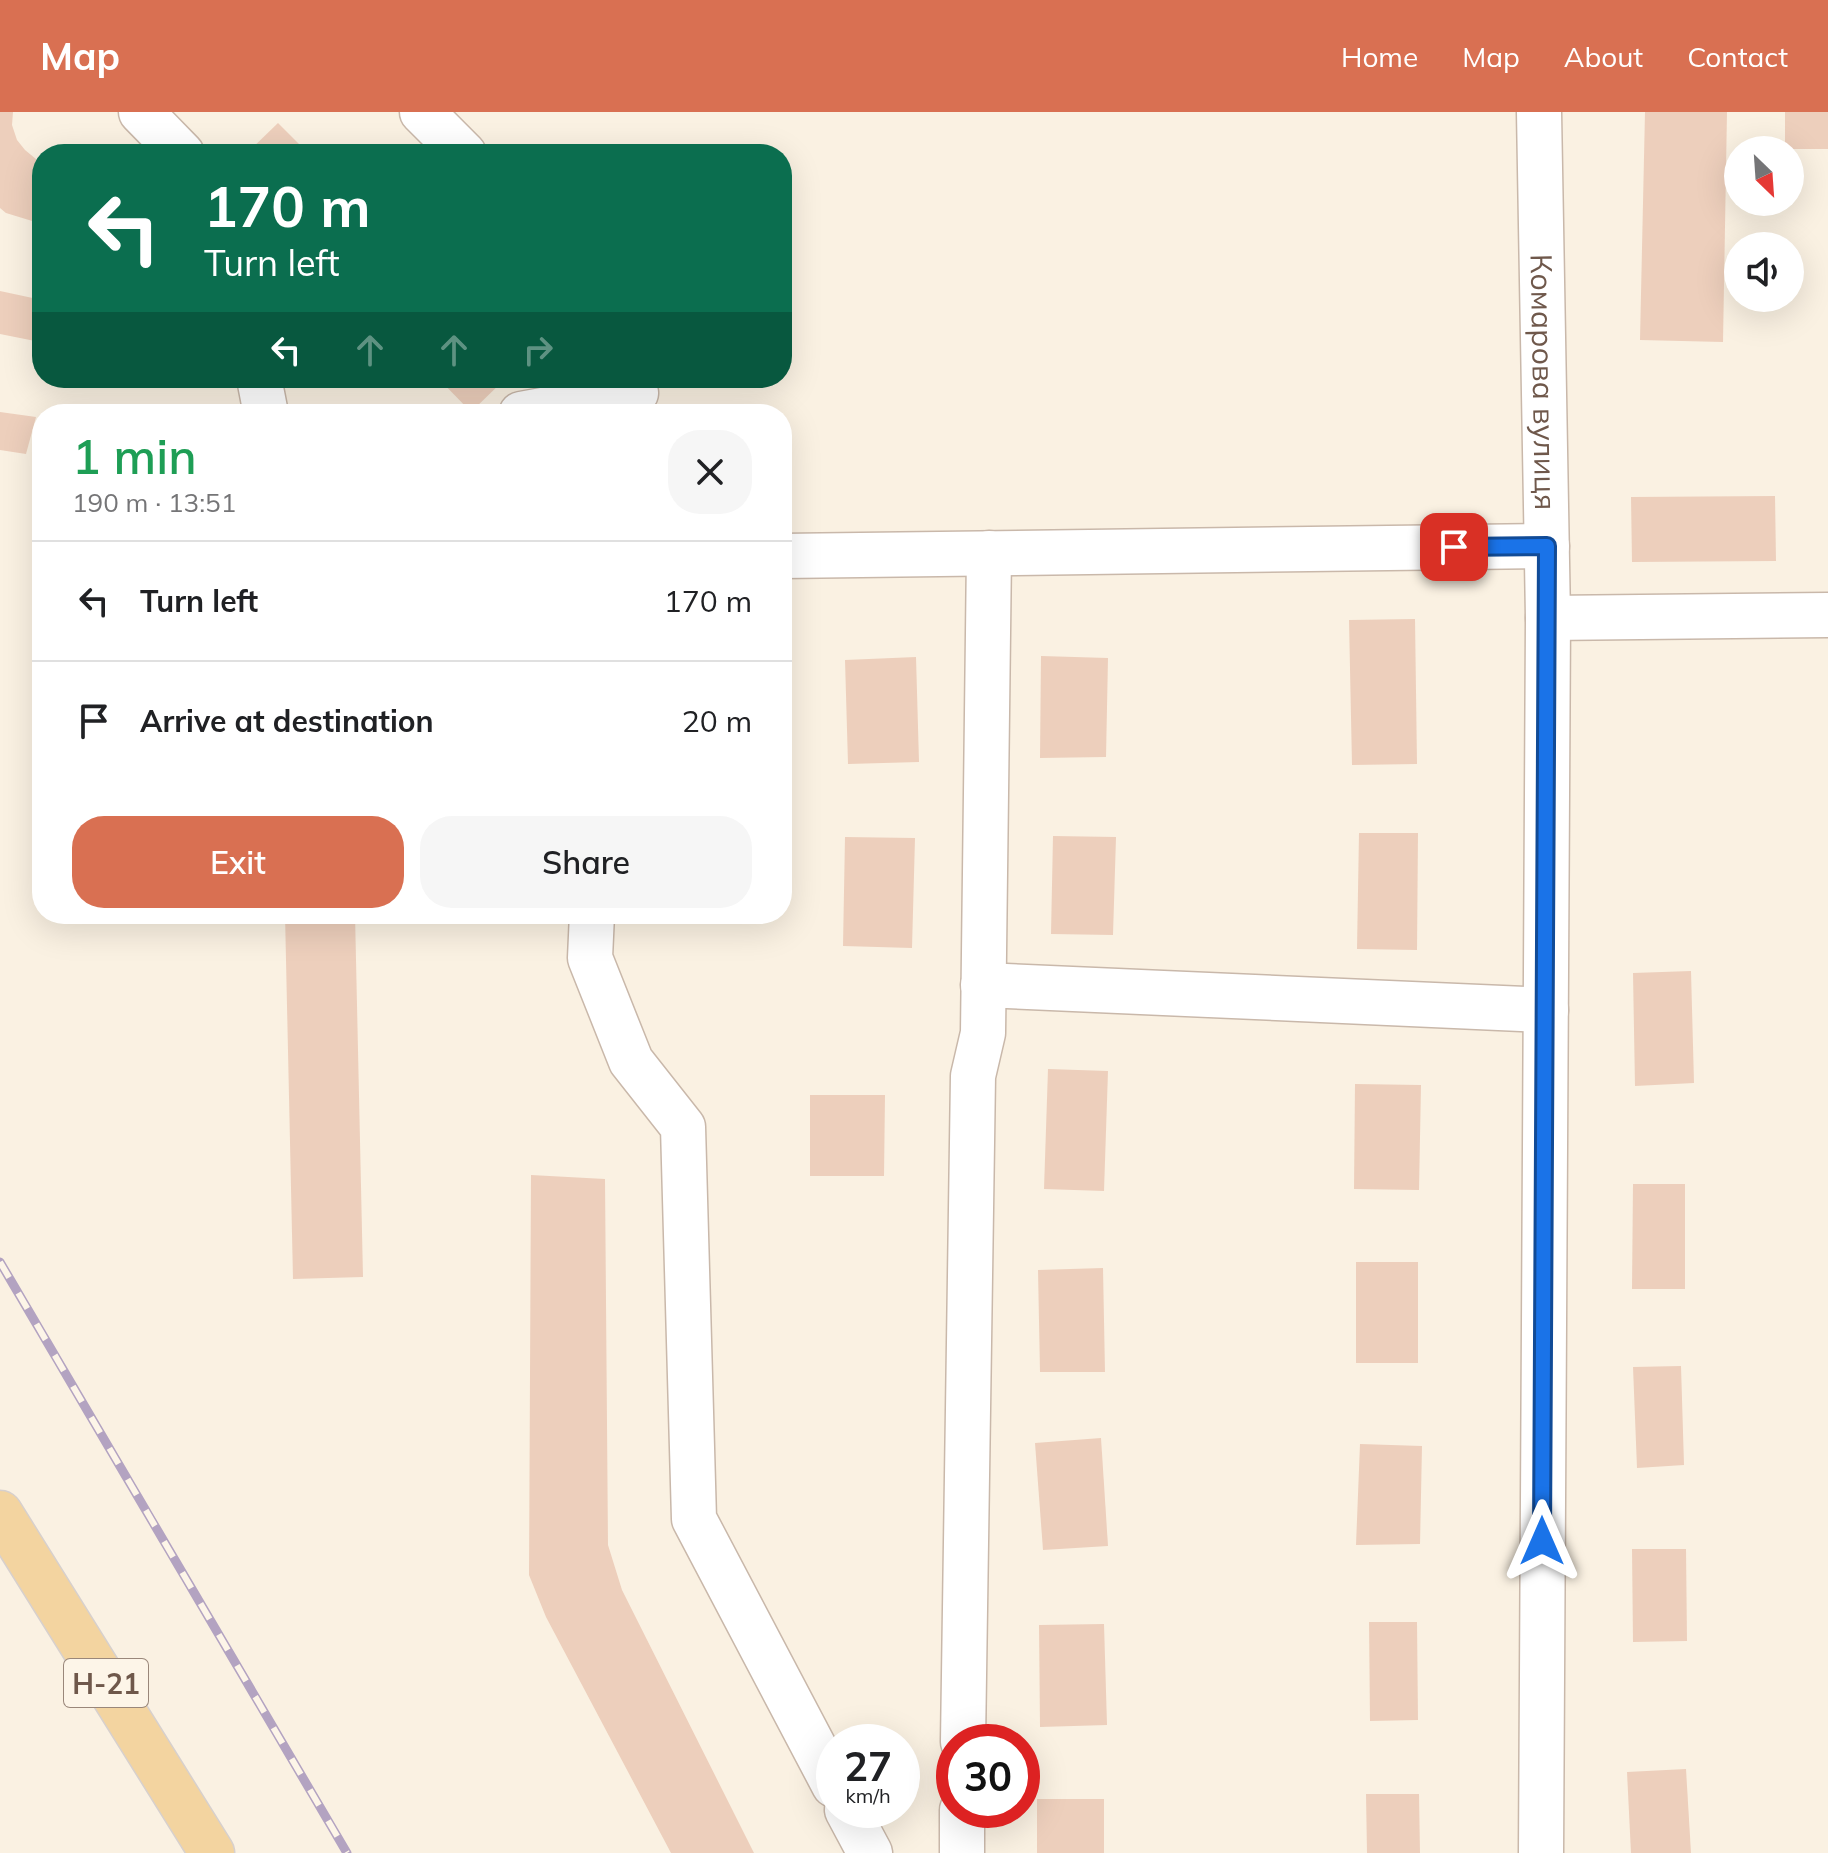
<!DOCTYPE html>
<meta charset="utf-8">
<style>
body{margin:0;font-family:Mulish,sans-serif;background:#f6f6f6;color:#202124;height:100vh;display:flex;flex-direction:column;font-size:30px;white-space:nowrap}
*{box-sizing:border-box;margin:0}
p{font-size:26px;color:#757577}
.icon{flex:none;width:44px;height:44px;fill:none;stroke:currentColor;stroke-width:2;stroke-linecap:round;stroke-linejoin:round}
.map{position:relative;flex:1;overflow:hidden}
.side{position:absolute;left:32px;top:292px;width:760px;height:520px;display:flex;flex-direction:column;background:#fff;border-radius:32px;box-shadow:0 8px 32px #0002}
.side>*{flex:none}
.top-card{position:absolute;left:32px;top:32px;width:760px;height:244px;border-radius:32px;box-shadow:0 8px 32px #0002;background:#0b6e4f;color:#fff;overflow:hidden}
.needle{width:52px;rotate:155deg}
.controls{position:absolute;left:1724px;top:24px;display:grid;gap:16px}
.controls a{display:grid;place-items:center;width:80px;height:80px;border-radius:50%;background:#fff;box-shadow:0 8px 32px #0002;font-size:40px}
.speed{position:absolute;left:816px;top:1612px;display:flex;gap:16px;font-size:40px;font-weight:700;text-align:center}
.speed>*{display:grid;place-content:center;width:104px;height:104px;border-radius:50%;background:#fff;box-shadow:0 8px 32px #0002;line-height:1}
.speed small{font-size:20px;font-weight:400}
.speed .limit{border:12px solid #d22;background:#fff;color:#111}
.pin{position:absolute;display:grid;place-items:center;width:68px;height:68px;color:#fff;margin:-34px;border-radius:16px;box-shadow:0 4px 12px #0006}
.me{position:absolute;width:88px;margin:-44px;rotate:0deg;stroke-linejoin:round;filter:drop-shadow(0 0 6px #0008)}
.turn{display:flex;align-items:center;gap:28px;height:168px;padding:0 40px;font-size:36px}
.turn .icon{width:104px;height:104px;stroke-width:2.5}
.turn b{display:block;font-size:56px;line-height:68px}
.lanes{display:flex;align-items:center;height:76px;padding:0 40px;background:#0003;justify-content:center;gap:40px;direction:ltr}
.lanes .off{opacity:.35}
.round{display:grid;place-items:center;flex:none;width:84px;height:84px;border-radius:32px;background:#f6f6f6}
.summary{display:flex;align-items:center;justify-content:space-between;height:136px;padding:0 40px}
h1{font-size:48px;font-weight:600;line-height:60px;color:#1e9e55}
.primary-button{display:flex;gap:16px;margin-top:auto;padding:16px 40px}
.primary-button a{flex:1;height:92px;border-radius:32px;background:#d97052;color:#fff;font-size:32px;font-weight:600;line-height:92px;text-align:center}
.primary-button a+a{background:#f6f6f6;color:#202124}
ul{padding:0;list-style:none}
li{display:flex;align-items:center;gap:24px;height:120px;padding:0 40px;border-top:2px solid #e0e0e0}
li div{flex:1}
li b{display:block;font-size:30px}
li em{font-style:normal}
header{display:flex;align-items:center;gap:48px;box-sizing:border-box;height:112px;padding:0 40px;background:#d97052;color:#fff}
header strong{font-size:38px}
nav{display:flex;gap:44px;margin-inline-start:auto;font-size:28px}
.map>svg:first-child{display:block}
.building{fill:#edcfbc}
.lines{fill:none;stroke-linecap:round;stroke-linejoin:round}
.minor-casing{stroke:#c9b8aa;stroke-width:47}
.major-casing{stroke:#d7d0cd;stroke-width:47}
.minor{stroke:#fff;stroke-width:44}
.major{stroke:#f3d4a0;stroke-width:44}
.rail-casing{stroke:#b3a3c1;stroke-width:9}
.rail{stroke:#fdf5e8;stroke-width:6;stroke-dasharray:18;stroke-linecap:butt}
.route-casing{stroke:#114b97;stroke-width:20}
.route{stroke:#1a73e8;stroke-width:14}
.labels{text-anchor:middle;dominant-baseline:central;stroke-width:6;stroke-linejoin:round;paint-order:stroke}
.shield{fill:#fdf5e8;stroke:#9a877a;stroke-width:2}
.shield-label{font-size:28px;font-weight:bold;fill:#6f584b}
.street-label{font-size:30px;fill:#6f584b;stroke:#fdf5e8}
</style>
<header>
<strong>Map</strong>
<nav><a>Home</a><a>Map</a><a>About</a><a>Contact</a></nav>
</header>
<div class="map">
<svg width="1828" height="1741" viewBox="0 0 1828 1741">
<rect width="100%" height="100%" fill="#faf1e2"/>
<g class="building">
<path d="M 0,0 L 13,0 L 12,13 L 17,28 L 25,38 L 42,52 L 42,112 L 6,101 L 0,96 Z"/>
<path d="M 1645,0 L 1727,0 L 1723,230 L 1640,228 Z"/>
<rect x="1785" y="0" width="43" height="37"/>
<path d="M 278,11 L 309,42 L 246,42 Z"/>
<path d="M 0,179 L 42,188 L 40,230 L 0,222 Z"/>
<path d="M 438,266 L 506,266 L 471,300 Z"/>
<path d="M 0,300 L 36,305 L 26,342 L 0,338 Z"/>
<path d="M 1775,384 L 1776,449 L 1632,450 L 1631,385 Z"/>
<path d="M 1415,507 L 1417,652 L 1352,653 L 1349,508 Z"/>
<path d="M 1041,544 L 1108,546 L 1106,645 L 1040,646 Z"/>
<path d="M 916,545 L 919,650 L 848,652 L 845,548 Z"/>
<path d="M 1359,721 L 1418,721 L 1417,838 L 1357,837 Z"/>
<path d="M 1053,724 L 1116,725 L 1113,823 L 1051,822 Z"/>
<path d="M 845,725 L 915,726 L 912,836 L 843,834 Z"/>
<path d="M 285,802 L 355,802 L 363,1165 L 293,1167 Z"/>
<path d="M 1691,859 L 1694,971 L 1635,974 L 1633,861 Z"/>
<path d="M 1048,957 L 1108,959 L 1104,1079 L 1044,1077 Z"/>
<path d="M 1355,972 L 1421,973 L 1419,1078 L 1354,1077 Z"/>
<path d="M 810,983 L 885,983 L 884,1064 L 810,1064 Z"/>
<path d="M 531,1063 L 605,1067 L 608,1433 L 622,1478 L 754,1741 L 671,1741 L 546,1505 L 529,1463 Z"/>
<path d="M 1633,1072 L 1685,1072 L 1685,1177 L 1632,1177 Z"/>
<rect x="1356" y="1150" width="62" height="101"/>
<path d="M 1103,1156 L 1105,1260 L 1040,1260 L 1038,1158 Z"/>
<path d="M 1681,1254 L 1684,1353 L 1637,1356 L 1633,1255 Z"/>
<path d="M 1101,1326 L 1108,1434 L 1043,1438 L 1035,1331 Z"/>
<path d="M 1360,1332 L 1422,1334 L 1420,1432 L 1356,1433 Z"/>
<path d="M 1632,1437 L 1686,1437 L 1687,1529 L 1633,1530 Z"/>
<path d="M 1369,1510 L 1417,1510 L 1418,1608 L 1370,1609 Z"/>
<path d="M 1104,1512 L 1107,1613 L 1040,1615 L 1039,1513 Z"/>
<path d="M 1686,1657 L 1691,1741 L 1631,1741 L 1627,1660 Z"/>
<path d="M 1366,1682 L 1419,1682 L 1420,1741 L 1367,1741 Z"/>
<rect x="1037" y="1687" width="67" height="54"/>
</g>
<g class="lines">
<defs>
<g id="minor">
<path d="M 141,0 L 182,42"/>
<path d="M 422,0 L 464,42"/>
<path id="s1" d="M 1539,0 L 1548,506 L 1541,1741"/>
<path d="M 259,266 L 266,302"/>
<path d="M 521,302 L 636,281"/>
<path d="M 782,444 L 1547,434"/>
<path d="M 1548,506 L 1828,503"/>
<path d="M 592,802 L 590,846 L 631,949 L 683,1015 L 694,1407 L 834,1673"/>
<path d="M 983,873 L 1546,898"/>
<path d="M 963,1630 L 973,964 L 983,921 L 989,441"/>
<path d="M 847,1698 L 870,1741"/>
<path d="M 962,1741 L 962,1698"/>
</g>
<path id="major" d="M 0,1401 L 212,1741"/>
</defs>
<use href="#minor" class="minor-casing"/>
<use href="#major" class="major-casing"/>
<use href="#minor" class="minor"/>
<use href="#major" class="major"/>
<defs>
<path id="rail" d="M 0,1150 L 347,1741"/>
</defs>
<use href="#rail" class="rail-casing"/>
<use href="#rail" class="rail"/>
</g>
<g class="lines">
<defs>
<path id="route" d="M 1454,435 L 1547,434 L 1542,1429"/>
</defs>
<use href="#route" class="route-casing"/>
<use href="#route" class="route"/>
</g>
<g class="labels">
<rect class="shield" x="64" y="1547" width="84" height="48" rx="6"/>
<g class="shield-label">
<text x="106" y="1571">Н-21</text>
</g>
<g class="street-label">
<text stroke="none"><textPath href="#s1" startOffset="270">Комарова вулиця</textPath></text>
</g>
</g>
</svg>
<div class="controls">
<a><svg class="needle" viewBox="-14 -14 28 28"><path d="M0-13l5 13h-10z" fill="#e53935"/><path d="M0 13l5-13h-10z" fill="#757577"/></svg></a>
<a><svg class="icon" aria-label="sound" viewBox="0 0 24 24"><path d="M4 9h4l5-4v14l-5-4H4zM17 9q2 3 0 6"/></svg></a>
</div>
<div class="speed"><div>27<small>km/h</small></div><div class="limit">30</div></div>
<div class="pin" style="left:1454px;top:435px;background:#d93025"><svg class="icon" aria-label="arrive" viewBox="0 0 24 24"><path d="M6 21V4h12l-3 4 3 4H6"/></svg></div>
<svg class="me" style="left:1542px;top:1429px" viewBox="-20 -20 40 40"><path d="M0-17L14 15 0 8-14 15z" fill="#1a73e8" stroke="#fff" stroke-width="4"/></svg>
<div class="top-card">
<div class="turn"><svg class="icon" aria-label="left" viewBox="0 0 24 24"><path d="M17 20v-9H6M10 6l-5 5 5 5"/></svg><div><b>170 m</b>Turn left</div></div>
<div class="lanes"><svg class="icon" aria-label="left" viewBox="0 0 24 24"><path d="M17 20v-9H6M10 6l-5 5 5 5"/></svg><svg class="icon off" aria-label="ahead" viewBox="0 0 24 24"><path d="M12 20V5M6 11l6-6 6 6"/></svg><svg class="icon off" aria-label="ahead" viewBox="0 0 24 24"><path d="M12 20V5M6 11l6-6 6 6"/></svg><svg class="icon off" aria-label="right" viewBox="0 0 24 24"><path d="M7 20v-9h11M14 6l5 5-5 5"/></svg></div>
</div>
<section class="side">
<div class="summary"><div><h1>1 min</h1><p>190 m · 13:51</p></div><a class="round"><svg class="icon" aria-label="close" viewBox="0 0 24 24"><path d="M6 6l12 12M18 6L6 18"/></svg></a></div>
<ul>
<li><svg class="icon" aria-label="left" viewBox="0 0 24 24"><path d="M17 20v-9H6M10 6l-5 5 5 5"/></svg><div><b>Turn left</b></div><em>170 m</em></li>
<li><svg class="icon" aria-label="arrive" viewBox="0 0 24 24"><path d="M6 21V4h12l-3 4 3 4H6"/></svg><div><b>Arrive at destination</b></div><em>20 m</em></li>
</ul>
<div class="primary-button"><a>Exit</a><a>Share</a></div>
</section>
</div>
